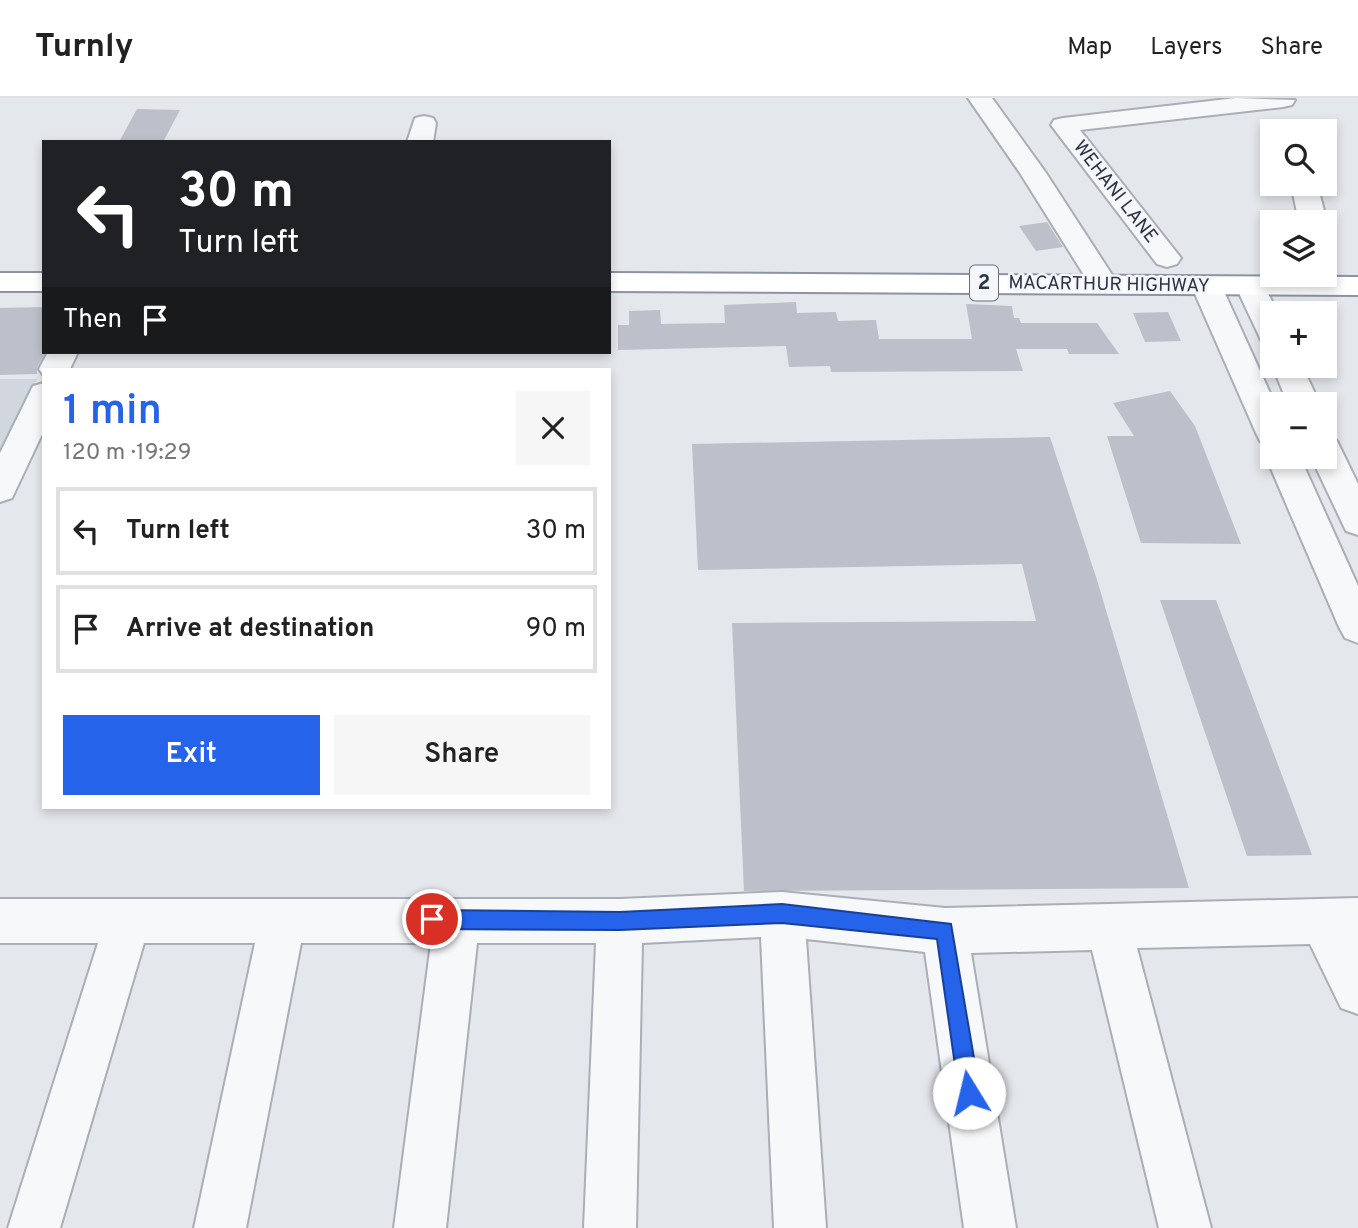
<!DOCTYPE html>
<meta charset="utf-8">
<style>
body{margin:0;font-family:Overpass,sans-serif;background:#f6f6f6;color:#222;height:100vh;display:flex;flex-direction:column;font-size:26px;white-space:nowrap}
*{box-sizing:border-box;margin:0}
p{font-size:23px;color:#767676}
.icon{flex:none;width:38px;height:38px;fill:none;stroke:currentColor;stroke-width:2;stroke-linecap:round;stroke-linejoin:round}
.map{position:relative;flex:1;overflow:hidden}
.side{position:absolute;left:42px;top:270px;width:569px;height:441px;display:flex;flex-direction:column;background:#fff;border-radius:0px;box-shadow:0 4px 10px #0003}
.side>*{flex:none}
.top-card{position:absolute;left:42px;top:42px;width:569px;height:214px;border-radius:0px;box-shadow:0 4px 10px #0003;background:#202124;color:#fff;overflow:hidden}
.controls{position:absolute;left:1260px;top:21px;display:grid;gap:14px}
.controls a{display:grid;place-items:center;width:77px;height:77px;border-radius:0px;background:#fff;box-shadow:0 4px 10px #0003;font-size:35px}
.pin{position:absolute;display:grid;place-items:center;width:60px;height:60px;color:#fff;margin:-30px;border:4px solid #fff;border-radius:50%;box-shadow:0 2px 7px #0007}
.me{position:absolute;width:77px;margin:-38px;rotate:351deg;stroke-linejoin:round;filter:drop-shadow(0 0 5px #0008)}
.turn{display:flex;align-items:center;gap:24px;height:147px;padding:0 21px;font-size:32px}
.turn .icon{width:91px;height:91px;stroke-width:2.5}
.turn b{display:block;font-size:49px;line-height:60px}
.then{display:flex;align-items:center;height:66px;padding:0 21px;background:#0003;gap:14px;font-size:26px}
.round{display:grid;place-items:center;flex:none;width:74px;height:74px;border-radius:0px;background:#f6f6f6}
.overview{display:flex;align-items:center;justify-content:space-between;height:119px;padding:0 21px}
h1{font-size:42px;font-weight:600;line-height:52px;color:#2563eb}
.action{display:flex;gap:14px;margin-top:auto;padding:14px 21px}
.action a{flex:1;height:80px;border-radius:0px;background:#2563eb;color:#fff;font-size:28px;font-weight:600;line-height:80px;text-align:center}
.action a+a{background:#f6f6f6;color:#222}
ul{padding:0;list-style:none}
li{display:flex;align-items:center;gap:21px;height:88px;margin:0 14px 10px;padding:0 7px;border:4px solid #e0e0e0;border-radius:0px}
li div{flex:1}
li b{display:block;font-size:26px}
li em{font-style:normal}
header{display:flex;align-items:center;gap:42px;box-sizing:border-box;height:98px;padding:0 35px;background:#fff;border-bottom:2px solid #e0e0e0}
header strong{font-size:33px}
nav{display:flex;gap:38px;margin-inline-start:auto;font-size:24px}
.map>svg:first-child{display:block}
.built{fill:#d2d6de}
.building{fill:#bbc0ca}
.lines{fill:none;stroke-linecap:round;stroke-linejoin:round}
.minor-casing{stroke:#a9aeb7;stroke-width:4}
.highway-casing{stroke:#8b94a3;stroke-width:4}
.minor{fill:#f7f8fa;fill-rule:evenodd}
.highway{fill:#fff;fill-rule:evenodd}
.route{fill:#2563eb;stroke:#184099;stroke-width:2}
.labels{text-anchor:middle;dominant-baseline:central;stroke-width:5;stroke-linejoin:round;paint-order:stroke}
.far-street-label{font-size:19px;fill:#2b3445;stroke:#f4f6f9}
.shield{fill:#f4f6f9;stroke:#676e7b;stroke-width:2}
.shield-label{font-size:21px;font-weight:bold;fill:#2b3445}
</style>
<header>
<strong>Turnly</strong>
<nav><a>Map</a><a>Layers</a><a>Share</a></nav>
</header>
<div class="map">
<svg width="1358" height="1130" viewBox="0 0 1358 1130">
<rect width="100%" height="100%" fill="#e4e7ec"/>
<path class="built" d="M 0,281 L 37,281 L 0,361 Z"/>
<g class="building">
<path d="M 137,11 L 180,12 L 163,44 L 119,44 Z"/>
<path d="M 1047,124 L 1063,149 L 1036,153 L 1019,128 Z"/>
<path d="M 796,204 L 797,215 L 836,214 L 838,223 L 876,222 L 879,241 L 972,241 L 966,206 L 1012,208 L 1014,220 L 1019,220 L 1021,225 L 1097,225 L 1119,256 L 1069,256 L 1067,251 L 1016,251 L 1023,273 L 831,274 L 830,268 L 789,269 L 786,248 L 618,252 L 618,227 L 629,227 L 629,213 L 660,212 L 661,226 L 725,225 L 724,207 Z"/>
<path d="M 44,209 L 44,256 L 37,270 L 37,276 L 0,277 L 0,210 Z"/>
<path d="M 1168,214 L 1181,243 L 1145,244 L 1133,215 Z"/>
<path d="M 1170,293 L 1195,328 L 1241,446 L 1141,445 L 1107,338 L 1134,338 L 1113,305 Z"/>
<path d="M 1050,339 L 1097,482 L 1189,790 L 744,793 L 732,525 L 1036,523 L 1022,466 L 698,472 L 692,346 Z"/>
<path d="M 1160,502 L 1216,502 L 1312,757 L 1247,758 Z"/>
</g>
<g class="lines">
<defs>
<g id="minor">
<path d="M 968,0 L 992,0 L 1046,75 L 1118,186 L 1114,193 L 1104,195 L 1094,193 L 1020,75 Z"/>
<path d="M 1236,0 L 1295,2 L 1292,7 L 1283,9 L 1080,32 L 1181,160 L 1177,166 L 1167,169 L 1157,166 L 1051,27 L 1054,22 L 1063,20 Z"/>
<path d="M 424,18 L 433,20 L 436,25 L 433,44 L 407,44 L 415,20 Z"/>
<path d="M 1291,86 L 1317,86 L 1327,124 L 1325,127 L 1325,124 L 1299,124 Z"/>
<path d="M 1207,180 L 1217,182 L 1222,189 L 1275,306 L 1272,306 L 1272,347 L 1260,343 L 1256,335 L 1192,189 L 1197,182 Z"/>
<path d="M 1251,180 L 1261,182 L 1278,215 L 1272,215 L 1272,245 L 1261,242 L 1236,189 L 1241,182 Z"/>
<path d="M 48,254 L 78,254 L 70,271 L 44,271 L 44,278 L 39,271 Z"/>
<path d="M 1272,267 L 1302,268 L 1320,306 L 1288,306 Z"/>
<path d="M 44,285 L 44,332 L 12,400 L 0,404 L 0,355 L 33,288 Z"/>
<path d="M 1325,340 L 1337,343 L 1358,386 L 1358,437 L 1346,433 L 1311,359 L 1325,359 Z"/>
<path d="M 1271,350 L 1272,359 L 1300,359 L 1358,488 L 1358,545 L 1345,540 L 1339,529 L 1266,359 Z"/>
<path d="M 782,794 L 945,810 L 1358,800 L 1358,916 L 1341,910 L 1310,846 L 1137,850 L 1211,1130 L 1159,1130 L 1092,852 L 971,855 L 1016,1130 L 964,1130 L 925,854 L 806,841 L 826,1130 L 774,1130 L 761,839 L 642,845 L 636,1130 L 584,1130 L 596,845 L 477,845 L 446,1130 L 394,1130 L 431,845 L 301,845 L 246,1130 L 194,1130 L 255,845 L 144,845 L 60,1130 L 8,1130 L 98,845 L 0,845 L 0,801 L 620,801 Z"/>
</g>
<g id="highway">
<rect x="0" y="175" width="44" height="18"/>
<path d="M 609,175 L 1358,179 L 1358,197 L 609,193 Z"/>
</g>
</defs>
<use href="#minor" class="minor-casing"/>
<use href="#highway" class="highway-casing"/>
<use href="#minor" class="minor"/>
<use href="#highway" class="highway"/>
</g>
<path class="route" d="M 782,806 L 951,826 L 980,995 L 977,1002 L 969,1005 L 962,1002 L 959,995 L 937,841 L 782,825 L 620,832 L 432,831 L 426,828 L 423,821 L 426,815 L 432,812 L 620,814 Z"/>
<g class="labels">
<g class="far-street-label">
<text transform="translate(1115 94) rotate(52)">WEHANI LANE</text>
<text transform="translate(1109 187) rotate(1)">MACARTHUR HIGHWAY</text>
</g>
<rect class="shield" x="970" y="167.5" width="28" height="35" rx="5"/>
<g class="shield-label">
<text x="984" y="185">2</text>
</g>
</g>
</svg>
<div class="controls">
<a><svg class="icon" aria-label="search" viewBox="0 0 24 24"><circle cx="10" cy="10" r="6"/><path d="M15 15l6 6"/></svg></a>
<a><svg class="icon" aria-label="layers" viewBox="0 0 24 24"><path d="M12 4l9 5-9 5-9-5zM3 14l9 5 9-5"/></svg></a>
<a>+</a>
<a>−</a>
</div>
<div class="pin" style="left:432px;top:821px;background:#d93025"><svg class="icon" aria-label="arrive" viewBox="0 0 24 24"><path d="M6 21V4h12l-3 4 3 4H6"/></svg></div>
<svg class="me" style="left:969px;top:995px" viewBox="-20 -20 40 40"><circle r="19" fill="#fff"/><path d="M0-13L10 11 0 6-10 11z" fill="#2563eb"/></svg>
<div class="top-card">
<div class="turn"><svg class="icon" aria-label="left" viewBox="0 0 24 24"><path d="M17 20v-9H6M10 6l-5 5 5 5"/></svg><div><b>30 m</b>Turn left</div></div>
<div class="then">Then<svg class="icon" aria-label="arrive" viewBox="0 0 24 24"><path d="M6 21V4h12l-3 4 3 4H6"/></svg></div>
</div>
<section class="side">
<div class="overview"><div><h1>1 min</h1><p>120 m · 19:29</p></div><a class="round"><svg class="icon" aria-label="close" viewBox="0 0 24 24"><path d="M6 6l12 12M18 6L6 18"/></svg></a></div>
<ul>
<li><svg class="icon" aria-label="left" viewBox="0 0 24 24"><path d="M17 20v-9H6M10 6l-5 5 5 5"/></svg><div><b>Turn left</b></div><em>30 m</em></li>
<li><svg class="icon" aria-label="arrive" viewBox="0 0 24 24"><path d="M6 21V4h12l-3 4 3 4H6"/></svg><div><b>Arrive at destination</b></div><em>90 m</em></li>
</ul>
<div class="action"><a>Exit</a><a>Share</a></div>
</section>
</div>
